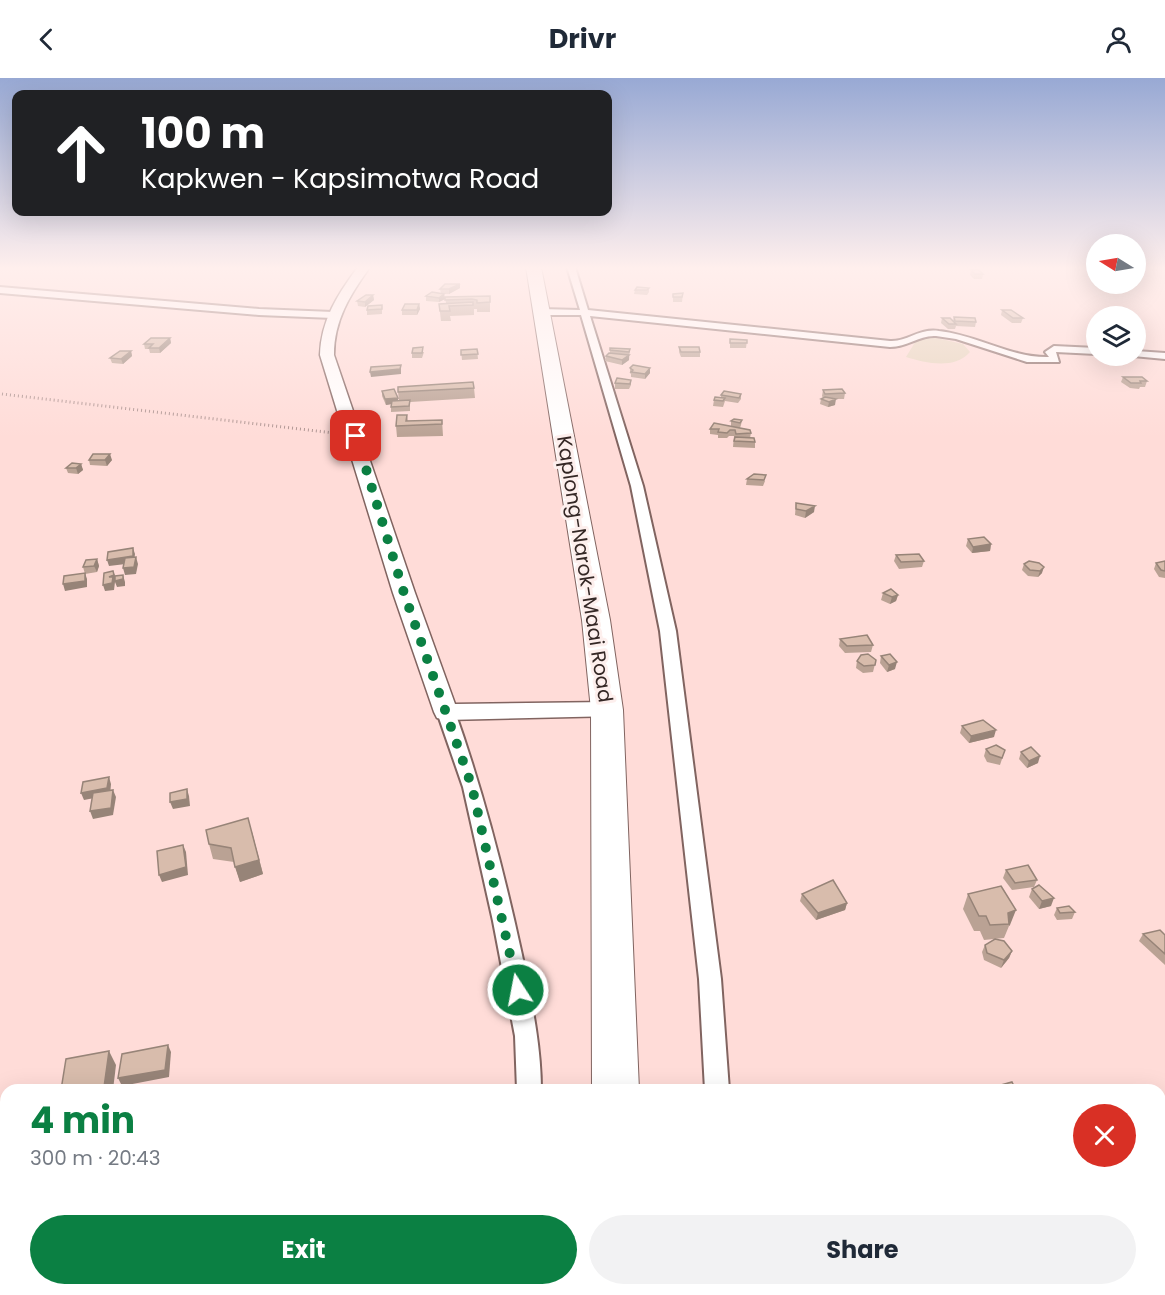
<!DOCTYPE html>
<meta charset="utf-8">
<style>
body{margin:0;font-family:Poppins,sans-serif;background:#f2f2f3;color:#1f2937;height:100vh;display:flex;flex-direction:column;font-size:22px;white-space:nowrap}
*{box-sizing:border-box;margin:0}
p{font-size:20px;color:#747a83}
.icon{flex:none;width:33px;height:33px;fill:none;stroke:currentColor;stroke-width:2;stroke-linecap:round;stroke-linejoin:round}
.map{position:relative;flex:1;overflow:hidden}
.panel{position:absolute;left:0px;top:1006px;width:1166px;height:212px;display:flex;flex-direction:column;background:#fff;border-radius:18px 18px 0 0;box-shadow:0 6px 24px #0002}
.panel>*{flex:none}
.banner{position:absolute;left:12px;top:12px;width:600px;height:126px;border-radius:12px;box-shadow:0 6px 24px #0002;background:#202124;color:#fff;overflow:hidden}
.needle{width:39px;rotate:281deg}
.tools{position:absolute;left:1086px;top:156px;display:grid;gap:12px}
.tools a{display:grid;place-items:center;width:60px;height:60px;border-radius:50%;background:#fff;box-shadow:0 6px 24px #0002;font-size:30px}
.pin{position:absolute;display:grid;place-items:center;width:51px;height:51px;color:#fff;margin:-26px;border-radius:12px;box-shadow:0 3px 9px #0006}
.me{position:absolute;width:66px;margin:-33px;rotate:349deg;stroke-linejoin:round;filter:drop-shadow(0 0 4px #0008)}
.turn{display:flex;align-items:center;gap:21px;height:126px;padding:0 30px;font-size:27px}
.turn .icon{width:78px;height:78px;stroke-width:2.5}
.turn b{display:block;font-size:42px;line-height:51px}
.round{display:grid;place-items:center;flex:none;width:63px;height:63px;border-radius:32px;background:#f2f2f3}
.headline{display:flex;align-items:center;justify-content:space-between;height:102px;padding:0 30px}
h1{font-size:36px;font-weight:700;line-height:45px;color:#0b8043}
.cta{display:flex;gap:12px;margin-top:auto;padding:12px 30px}
.cta a{flex:1;height:69px;border-radius:36px;background:#0b8043;color:#fff;font-size:24px;font-weight:700;line-height:69px;text-align:center}
.cta a+a{background:#f2f2f3;color:#1f2937}
header{display:flex;justify-content:space-between;align-items:center;height:78px;padding:0 30px;background:#fff;font-size:27px;font-weight:700}
.map>svg:first-child{display:block}
.green{fill:#e6d5bd}
.lines{fill:none;stroke-linecap:round;stroke-linejoin:round}
.street-casing{stroke:#816460;stroke-width:4}
.secondary-casing{stroke:#816460;stroke-width:3}
.highway-casing{stroke:#816460;stroke-width:2}
.path{stroke:#ae9491;stroke-width:3;stroke-dasharray:1 3;stroke-linecap:butt}
.street{fill:#fff;fill-rule:evenodd}
.secondary{fill:#fff;fill-rule:evenodd}
.highway{fill:#fff;fill-rule:evenodd}
.wall{fill:#baa294}
.shaded-wall{fill:#978478}
.building{fill:#d8bcac;stroke:#978478;stroke-width:1.5}
.route{stroke:#0b8043;stroke-width:10;stroke-dasharray:0 18}
.labels{text-anchor:middle;dominant-baseline:central;stroke-width:6;stroke-linejoin:round;paint-order:stroke}
.street-label{font-size:20px;fill:#342725;stroke:#fdefed}
</style>
<header><svg class="icon" aria-label="back" viewBox="0 0 24 24"><path d="M15 5l-7 7 7 7"/></svg>Drivr<svg class="icon" aria-label="person" viewBox="0 0 24 24"><circle cx="12" cy="8" r="4"/><path d="M4 21q1-7 8-7t8 7"/></svg></header>
<div class="map">
<svg width="1165" height="1217" viewBox="0 0 1165 1217">
<rect width="100%" height="100%" fill="#ffdcd8"/>
<path class="green" d="M 919,256 L 963,266 L 970,274 C 954,292 926,285 906,279 L 914,266 L 911,262 Z"/>
<g class="lines">
<defs>
<g id="street">
<path d="M 567,189 L 575,189 L 588,232 L 890,263 C 908,264 918,250 939,253 C 977,257 1011,280 1049,279 L 1045,274 L 1054,268 L 1096,270 L 1096,276 L 1056,274 L 1059,284 L 1027,284 L 956,261 L 936,258 C 919,257 908,269 890,269 L 590,238 L 643,408 L 676,553 L 721,901 L 729,1012 L 705,1012 L 699,901 L 660,553 L 631,408 L 581,237 L 541,237 L 537,234 L 541,231 L 580,232 Z"/>
<path d="M 0,209 L 259,231 L 333,234 L 337,237 L 333,240 L 259,237 L 0,215 Z"/>
<path d="M 1136,273 L 1165,275 L 1165,281 L 1133,278 L 1136,278 Z"/>
<path d="M 446,629 L 455,634 C 483,713 504,794 522,877 C 531,922 541,966 541,1012 L 517,1012 L 515,958 L 493,843 L 463,709 L 437,634 Z"/>
<path d="M 506,1212 L 534,1212 L 533,1217 L 505,1217 Z"/>
<rect x="715" y="1212" width="28" height="5"/>
</g>
<path id="secondary" d="M 358,189 L 370,189 C 350,217 334,242 334,277 L 415,515 L 455,626 L 607,624 L 616,626 L 619,632 L 616,638 L 446,642 L 437,640 L 434,634 L 393,515 L 320,277 C 321,242 338,216 358,189 Z"/>
<g id="highway">
<path d="M 526,189 L 541,189 L 610,542 L 623,632 L 639,1012 L 592,1012 L 591,632 L 582,542 Z"/>
<path d="M 589,1212 L 643,1212 L 644,1217 L 588,1217 Z"/>
</g>
</defs>
<use href="#street" class="street-casing"/>
<use href="#secondary" class="secondary-casing"/>
<use href="#highway" class="highway-casing"/>
<path class="path" d="M 2,316 L 334,355"/>
<use href="#street" class="street"/>
<use href="#secondary" class="secondary"/>
<use href="#highway" class="highway"/>
</g>
<g class="wall">
<path d="M 1041,189 L 1059,189 L 1059,190 Z"/>
<path d="M 971,192 L 983,196 L 982,201 L 974,201 L 970,197 Z"/>
<path d="M 460,210 L 449,216 L 442,216 L 444,216 L 445,221 L 439,224 L 426,223 L 426,218 L 441,216 L 440,211 Z"/>
<path d="M 649,210 L 649,214 L 647,217 L 634,216 L 635,212 Z"/>
<path d="M 683,215 L 682,224 L 673,224 L 673,216 Z"/>
<path d="M 373,217 L 374,222 L 365,229 L 358,228 L 357,223 Z"/>
<path d="M 490,218 L 490,234 L 477,234 L 477,231 L 474,231 L 474,237 L 450,238 L 451,243 L 441,243 L 439,226 L 446,225 L 445,219 Z"/>
<path d="M 419,226 L 420,231 L 417,237 L 402,237 L 402,232 Z"/>
<path d="M 382,227 L 382,236 L 367,237 L 367,232 L 368,228 Z"/>
<path d="M 1002,232 L 1023,240 L 1021,245 L 1012,245 L 1001,237 Z"/>
<path d="M 954,239 L 976,244 L 975,249 L 956,248 L 955,251 L 948,251 L 941,245 L 942,240 L 953,243 Z"/>
<path d="M 170,260 L 171,265 L 160,275 L 150,275 L 149,271 L 145,271 L 144,266 Z"/>
<path d="M 730,261 L 747,262 L 746,270 L 730,270 Z"/>
<path d="M 679,269 L 700,274 L 700,279 L 681,279 L 679,274 Z"/>
<path d="M 610,270 L 630,271 L 629,282 L 622,287 L 605,283 L 606,278 L 610,275 Z"/>
<path d="M 477,271 L 478,281 L 462,282 L 461,272 Z"/>
<path d="M 131,273 L 132,278 L 123,286 L 112,285 L 110,280 Z"/>
<path d="M 424,274 L 422,280 L 412,280 L 412,275 Z"/>
<path d="M 630,290 L 650,290 L 650,295 L 645,301 L 631,299 L 631,296 L 630,295 Z"/>
<path d="M 1123,299 L 1147,303 L 1145,309 L 1140,309 L 1139,311 L 1130,310 L 1121,304 Z"/>
<path d="M 631,302 L 631,307 L 629,311 L 615,311 L 615,305 Z"/>
<path d="M 474,310 L 475,320 L 410,324 L 410,333 L 391,334 L 391,326 L 386,327 L 382,318 L 382,313 L 398,322 L 399,322 L 398,314 Z"/>
<path d="M 823,312 L 845,315 L 844,321 L 835,321 L 835,327 L 828,329 L 820,326 L 821,321 L 823,320 L 822,318 Z"/>
<path d="M 741,316 L 741,321 L 738,325 L 725,323 L 723,329 L 713,328 L 714,322 L 721,319 L 721,317 Z"/>
<path d="M 407,337 L 408,343 L 442,342 L 443,358 L 397,359 L 396,348 Z"/>
<path d="M 742,342 L 741,347 L 740,350 L 751,355 L 750,360 L 755,364 L 755,370 L 733,369 L 734,358 L 729,358 L 727,360 L 718,360 L 718,357 L 710,356 L 710,351 L 731,348 L 731,343 Z"/>
<path d="M 89,382 L 112,382 L 107,388 L 90,387 Z"/>
<path d="M 81,386 L 83,392 L 78,396 L 68,395 L 66,390 Z"/>
<path d="M 754,396 L 765,403 L 763,408 L 746,407 L 747,401 Z"/>
<path d="M 796,425 L 814,434 L 805,440 L 795,437 Z"/>
<path d="M 968,461 L 991,466 L 990,473 L 972,475 L 966,468 Z"/>
<path d="M 896,477 L 924,483 L 922,489 L 899,491 L 894,483 Z"/>
<path d="M 97,481 L 99,488 L 97,494 L 85,496 L 83,489 Z"/>
<path d="M 1165,483 L 1165,500 L 1159,499 L 1154,491 L 1156,485 Z"/>
<path d="M 1039,485 L 1042,495 L 1038,499 L 1028,498 L 1022,492 L 1024,486 Z"/>
<path d="M 883,515 L 898,517 L 896,523 L 890,526 L 881,522 Z"/>
<path d="M 840,561 L 873,567 L 871,574 L 845,575 L 839,568 Z"/>
<path d="M 881,578 L 895,591 L 887,594 L 880,585 Z"/>
<path d="M 876,582 L 873,594 L 863,595 L 856,590 L 857,583 Z"/>
<path d="M 962,648 L 994,659 L 969,665 L 960,655 Z"/>
<path d="M 986,671 L 1005,672 L 1000,687 L 987,684 L 984,678 Z"/>
<path d="M 1021,674 L 1038,685 L 1027,690 L 1019,681 Z"/>
<path d="M 248,740 L 263,796 L 240,804 L 234,784 L 213,781 L 209,766 Z"/>
<path d="M 1006,792 L 1037,802 L 1034,809 L 1012,812 L 1003,800 Z"/>
<path d="M 1001,808 L 1010,847 L 1009,848 L 1004,860 L 984,862 L 980,853 L 974,853 L 963,831 L 968,816 Z"/>
<path d="M 1032,811 L 1051,828 L 1039,831 L 1029,819 Z"/>
<path d="M 802,816 L 847,825 L 845,832 L 816,842 L 800,823 Z"/>
<path d="M 1057,830 L 1075,834 L 1072,841 L 1057,842 L 1054,837 Z"/>
<path d="M 1143,856 L 1165,857 L 1165,887 L 1139,863 Z"/>
<path d="M 985,867 L 1012,873 L 1009,880 L 1001,890 L 984,882 L 982,874 Z"/>
</g>
<g class="shaded-wall">
<path d="M 460,206 L 460,210 L 449,216 L 449,211 Z"/>
<path d="M 444,216 L 445,221 L 439,224 L 439,220 Z"/>
<path d="M 373,217 L 374,222 L 365,229 L 365,224 Z"/>
<path d="M 419,226 L 420,231 L 417,237 L 417,232 Z"/>
<path d="M 170,260 L 171,265 L 160,275 L 159,270 Z"/>
<path d="M 131,273 L 132,278 L 123,286 L 121,281 Z"/>
<path d="M 629,277 L 629,282 L 622,287 L 622,282 Z"/>
<path d="M 401,287 L 401,296 L 371,299 L 370,294 Z"/>
<path d="M 650,290 L 650,295 L 645,301 L 645,296 Z"/>
<path d="M 398,320 L 398,325 L 386,327 L 385,321 Z"/>
<path d="M 836,321 L 835,327 L 828,329 L 829,324 Z"/>
<path d="M 110,376 L 112,382 L 107,388 L 105,382 Z"/>
<path d="M 81,386 L 83,392 L 78,396 L 76,390 Z"/>
<path d="M 815,428 L 814,434 L 805,440 L 806,433 Z"/>
<path d="M 991,466 L 990,473 L 972,475 L 973,469 Z"/>
<path d="M 133,470 L 135,476 L 134,485 L 109,488 L 107,482 Z"/>
<path d="M 136,479 L 138,486 L 136,496 L 125,497 L 123,490 Z"/>
<path d="M 97,481 L 99,488 L 97,494 L 94,488 Z"/>
<path d="M 1044,489 L 1042,495 L 1038,499 L 1040,493 Z"/>
<path d="M 113,493 L 116,500 L 123,497 L 125,504 L 125,508 L 117,509 L 115,504 L 114,512 L 105,513 L 103,507 Z"/>
<path d="M 85,495 L 87,501 L 87,509 L 65,513 L 63,506 Z"/>
<path d="M 898,517 L 896,523 L 890,526 L 892,519 Z"/>
<path d="M 897,584 L 895,591 L 887,594 L 889,587 Z"/>
<path d="M 996,652 L 994,659 L 969,665 L 971,658 Z"/>
<path d="M 1040,678 L 1038,685 L 1027,690 L 1029,683 Z"/>
<path d="M 109,699 L 111,706 L 110,717 L 84,722 L 81,715 Z"/>
<path d="M 187,711 L 189,718 L 190,728 L 173,731 L 170,724 Z"/>
<path d="M 113,712 L 116,719 L 113,737 L 93,741 L 90,733 Z"/>
<path d="M 252,754 L 263,796 L 240,804 L 235,789 Z"/>
<path d="M 183,767 L 186,774 L 188,797 L 162,804 L 159,797 Z"/>
<path d="M 1054,820 L 1051,828 L 1039,831 L 1042,823 Z"/>
<path d="M 847,825 L 845,832 L 816,842 L 818,835 Z"/>
<path d="M 1016,832 L 1010,847 L 1009,848 L 1009,846 L 1008,835 Z"/>
<path d="M 1012,873 L 1009,880 L 1001,890 L 1004,882 Z"/>
<path d="M 168,967 L 171,974 L 169,999 L 122,1008 L 118,1000 Z"/>
<path d="M 109,973 L 116,987 L 113,1012 L 89,1012 Z"/>
</g>
<g class="building">
<path d="M 971,192 L 979,192 L 983,196 L 975,196 Z"/>
<path d="M 445,206 L 460,206 L 449,211 L 440,211 Z"/>
<path d="M 637,209 L 649,210 L 647,212 L 635,212 Z"/>
<path d="M 432,214 L 444,216 L 439,220 L 426,218 Z"/>
<path d="M 683,215 L 682,219 L 673,219 L 673,216 Z"/>
<path d="M 366,217 L 373,217 L 365,224 L 357,223 Z"/>
<path d="M 490,218 L 490,224 L 477,225 L 477,222 L 472,221 L 445,222 L 445,219 Z"/>
<path d="M 473,224 L 473,227 L 449,228 L 450,233 L 440,233 L 439,226 Z"/>
<path d="M 405,226 L 419,226 L 417,232 L 402,232 Z"/>
<path d="M 382,227 L 382,231 L 367,232 L 368,228 Z"/>
<path d="M 1002,232 L 1011,232 L 1023,240 L 1013,240 Z"/>
<path d="M 954,239 L 975,240 L 976,244 L 955,243 Z"/>
<path d="M 942,240 L 950,240 L 956,246 L 949,246 Z"/>
<path d="M 151,260 L 170,260 L 159,270 L 149,270 L 153,266 L 144,266 Z"/>
<path d="M 730,261 L 747,262 L 747,265 L 730,265 Z"/>
<path d="M 423,269 L 422,275 L 412,275 L 413,270 Z"/>
<path d="M 679,269 L 699,269 L 700,274 L 681,274 Z"/>
<path d="M 610,270 L 630,271 L 629,274 L 610,272 Z"/>
<path d="M 477,271 L 478,276 L 461,277 L 461,272 Z"/>
<path d="M 120,273 L 131,273 L 121,281 L 110,280 Z"/>
<path d="M 609,275 L 629,277 L 622,282 L 606,278 Z"/>
<path d="M 401,287 L 400,291 L 370,294 L 371,289 Z"/>
<path d="M 633,287 L 650,290 L 645,296 L 631,294 L 633,292 L 630,290 Z"/>
<path d="M 1123,299 L 1142,299 L 1147,303 L 1140,303 L 1141,305 L 1131,305 Z"/>
<path d="M 617,300 L 631,302 L 630,306 L 615,305 Z"/>
<path d="M 473,304 L 474,310 L 398,314 L 398,309 Z"/>
<path d="M 394,311 L 398,320 L 385,321 L 382,313 Z"/>
<path d="M 842,311 L 845,315 L 825,316 L 823,312 Z"/>
<path d="M 724,313 L 741,316 L 739,320 L 721,317 Z"/>
<path d="M 715,319 L 725,320 L 723,323 L 714,322 Z"/>
<path d="M 825,319 L 836,321 L 829,324 L 821,321 Z"/>
<path d="M 410,322 L 409,328 L 391,329 L 392,323 Z"/>
<path d="M 397,337 L 407,337 L 406,343 L 442,342 L 442,346 L 396,348 Z"/>
<path d="M 734,341 L 742,342 L 740,345 L 731,343 Z"/>
<path d="M 714,345 L 750,352 L 751,355 L 736,356 L 735,352 L 730,352 L 727,355 L 718,354 L 719,351 L 710,351 Z"/>
<path d="M 735,359 L 754,360 L 755,364 L 734,363 Z"/>
<path d="M 93,376 L 110,376 L 105,382 L 89,382 Z"/>
<path d="M 72,385 L 81,386 L 76,390 L 66,390 Z"/>
<path d="M 754,396 L 766,397 L 764,402 L 747,401 Z"/>
<path d="M 796,425 L 815,428 L 806,433 L 796,431 Z"/>
<path d="M 984,459 L 991,466 L 973,469 L 968,461 Z"/>
<path d="M 133,470 L 133,478 L 107,482 L 108,474 Z"/>
<path d="M 919,476 L 924,483 L 901,484 L 896,477 Z"/>
<path d="M 136,479 L 134,489 L 123,490 L 125,480 Z"/>
<path d="M 97,481 L 94,488 L 83,489 L 86,482 Z"/>
<path d="M 1029,483 L 1039,485 L 1044,489 L 1040,493 L 1030,492 L 1024,486 Z"/>
<path d="M 1165,483 L 1165,493 L 1161,492 L 1156,485 Z"/>
<path d="M 113,493 L 114,497 L 109,499 L 113,499 L 112,505 L 103,507 L 104,495 Z"/>
<path d="M 85,495 L 85,503 L 63,506 L 64,498 Z"/>
<path d="M 123,497 L 123,501 L 115,503 L 115,498 Z"/>
<path d="M 891,511 L 898,517 L 892,519 L 883,515 Z"/>
<path d="M 867,557 L 873,567 L 847,568 L 840,561 Z"/>
<path d="M 868,576 L 876,582 L 875,587 L 864,588 L 857,583 L 861,577 Z"/>
<path d="M 890,576 L 897,584 L 889,587 L 881,578 Z"/>
<path d="M 983,642 L 996,652 L 971,658 L 962,648 Z"/>
<path d="M 996,667 L 1005,672 L 1002,680 L 990,676 L 986,671 Z"/>
<path d="M 1031,669 L 1040,678 L 1029,683 L 1021,674 Z"/>
<path d="M 109,699 L 107,710 L 81,715 L 83,704 Z"/>
<path d="M 187,711 L 187,721 L 170,724 L 170,715 Z"/>
<path d="M 113,712 L 111,730 L 90,733 L 93,715 Z"/>
<path d="M 248,740 L 259,782 L 235,789 L 231,770 L 209,766 L 206,752 Z"/>
<path d="M 183,767 L 186,789 L 159,797 L 157,773 Z"/>
<path d="M 1028,787 L 1037,802 L 1015,805 L 1006,792 Z"/>
<path d="M 833,802 L 847,825 L 818,835 L 802,816 Z"/>
<path d="M 1039,807 L 1054,820 L 1042,823 L 1032,811 Z"/>
<path d="M 1001,808 L 1016,832 L 1008,835 L 1009,846 L 990,847 L 986,838 L 979,838 L 968,816 Z"/>
<path d="M 1069,828 L 1075,834 L 1060,835 L 1057,830 Z"/>
<path d="M 1160,852 L 1165,857 L 1165,876 L 1143,856 Z"/>
<path d="M 995,861 L 1004,863 L 1012,873 L 1004,882 L 987,875 L 985,867 Z"/>
<path d="M 168,967 L 165,992 L 118,1000 L 122,976 Z"/>
<path d="M 109,973 L 104,1009 L 89,1012 L 61,1012 L 66,981 Z"/>
<path d="M 1012,1004 L 1016,1012 L 997,1012 L 994,1009 Z"/>
</g>
<linearGradient id="sky" x2="0" y2="1"><stop stop-color="#98a9d4"/><stop offset="0.53" stop-color="#ffefed"/><stop offset="1" stop-color="#ffefed" stop-opacity="0"/></linearGradient>
<rect width="1165" height="359" fill="url(#sky)"/>
<g class="lines">
<path class="route" d="M 356,358 L 404,515 L 472,709 L 518,912"/>
</g>
<g class="labels">
<g class="street-label">
<text transform="translate(585 491) rotate(81)">Kaplong-Narok-Maai Road</text>
</g>
</g>
</svg>
<div class="tools">
<a><svg class="needle" viewBox="-14 -14 28 28"><path d="M0-13l5 13h-10z" fill="#e53935"/><path d="M0 13l5-13h-10z" fill="#747a83"/></svg></a>
<a><svg class="icon" aria-label="layers" viewBox="0 0 24 24"><path d="M12 4l9 5-9 5-9-5zM3 14l9 5 9-5"/></svg></a>
</div>
<div class="pin" style="left:356px;top:358px;background:#d93025"><svg class="icon" aria-label="arrive" viewBox="0 0 24 24"><path d="M6 21V4h12l-3 4 3 4H6"/></svg></div>
<svg class="me" style="left:518px;top:912px" viewBox="-20 -20 40 40"><circle r="17" fill="#0b8043" stroke="#fff" stroke-width="3"/><path d="M0-11L8 9 0 5-8 9z" fill="#fff"/></svg>
<div class="banner">
<div class="turn"><svg class="icon" aria-label="ahead" viewBox="0 0 24 24"><path d="M12 20V5M6 11l6-6 6 6"/></svg><div><b>100 m</b>Kapkwen - Kapsimotwa Road</div></div>
</div>
<section class="panel">
<div class="headline"><div><h1>4 min</h1><p>300 m · 20:43</p></div><a class="round" style="background:#d93025;color:#fff"><svg class="icon" aria-label="close" viewBox="0 0 24 24"><path d="M6 6l12 12M18 6L6 18"/></svg></a></div>
<div class="cta"><a>Exit</a><a>Share</a></div>
</section>
</div>
